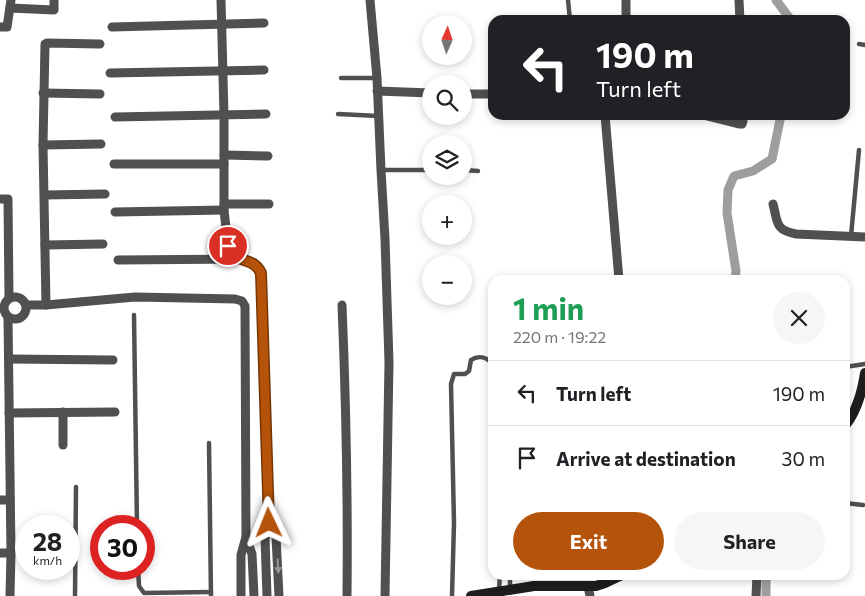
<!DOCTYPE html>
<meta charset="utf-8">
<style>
body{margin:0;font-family:Commissioner,sans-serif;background:#f6f6f6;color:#202124;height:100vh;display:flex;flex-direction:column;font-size:19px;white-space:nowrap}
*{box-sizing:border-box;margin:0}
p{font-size:16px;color:#757577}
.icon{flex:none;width:28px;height:28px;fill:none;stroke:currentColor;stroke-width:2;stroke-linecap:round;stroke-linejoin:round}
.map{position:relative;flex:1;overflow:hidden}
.sheet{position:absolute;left:488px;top:275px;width:362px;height:305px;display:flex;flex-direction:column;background:#fff;border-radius:15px;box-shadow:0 2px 8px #0003}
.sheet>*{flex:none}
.guide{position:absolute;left:488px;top:15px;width:362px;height:105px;border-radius:15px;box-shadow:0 2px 8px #0003;background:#202124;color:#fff;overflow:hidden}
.needle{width:32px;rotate:3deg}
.fabs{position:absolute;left:422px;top:15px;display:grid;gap:10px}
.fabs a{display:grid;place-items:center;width:50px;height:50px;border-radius:50%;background:#fff;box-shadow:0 2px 8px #0003;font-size:25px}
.speed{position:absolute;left:15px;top:515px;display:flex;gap:10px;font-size:25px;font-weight:700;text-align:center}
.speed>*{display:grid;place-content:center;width:65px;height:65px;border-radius:50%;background:#fff;box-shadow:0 2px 8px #0003;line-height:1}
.speed small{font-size:12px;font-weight:400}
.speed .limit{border:8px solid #d22;background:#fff;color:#111}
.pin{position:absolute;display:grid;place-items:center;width:42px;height:42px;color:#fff;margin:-21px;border:2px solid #fff;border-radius:50%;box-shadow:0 1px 5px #0007}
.me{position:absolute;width:55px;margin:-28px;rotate:358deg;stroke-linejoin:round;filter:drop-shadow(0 0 4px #0008)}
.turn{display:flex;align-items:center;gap:18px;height:105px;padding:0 25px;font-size:22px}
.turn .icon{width:65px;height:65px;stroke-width:2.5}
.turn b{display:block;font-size:35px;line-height:42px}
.round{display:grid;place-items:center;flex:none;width:52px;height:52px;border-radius:26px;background:#f6f6f6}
.headline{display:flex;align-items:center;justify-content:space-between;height:85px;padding:0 25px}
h1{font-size:30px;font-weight:700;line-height:38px;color:#1e9e55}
.cta{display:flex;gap:10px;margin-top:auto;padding:10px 25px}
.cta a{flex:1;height:58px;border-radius:30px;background:#b45309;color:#fff;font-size:20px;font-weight:700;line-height:58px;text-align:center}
.cta a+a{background:#f6f6f6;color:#202124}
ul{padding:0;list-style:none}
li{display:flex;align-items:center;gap:15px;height:65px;padding:0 25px;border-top:1px solid #e0e0e0}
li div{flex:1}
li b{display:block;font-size:19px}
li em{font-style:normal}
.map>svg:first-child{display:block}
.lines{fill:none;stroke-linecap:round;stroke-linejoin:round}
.canal{stroke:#9e9e9e;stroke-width:9}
.lane{stroke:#505050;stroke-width:4.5}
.street{stroke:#505050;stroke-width:9}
.secondary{stroke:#1d1d1d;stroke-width:10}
.oneway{fill:#969696}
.route-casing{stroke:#753606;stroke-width:12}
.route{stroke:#b45309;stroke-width:9}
</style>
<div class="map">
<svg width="865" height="596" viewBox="0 0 865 596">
<rect width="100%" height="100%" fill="#fff"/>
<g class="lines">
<g class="canal">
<path d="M 776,0 L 791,20"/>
<path d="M 735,280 L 736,271 L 727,213 L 728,190 L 734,176 L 753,171 L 772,159 L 781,115"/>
<path d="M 766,575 L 766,596"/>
</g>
<g class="lane">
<path d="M 568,0 L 570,20"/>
<path d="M 859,44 L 865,45"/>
<path d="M 341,78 L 377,78"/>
<path d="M 338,114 L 378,116"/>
<path d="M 381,170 L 431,170"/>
<path d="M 464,170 L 478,171"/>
<path d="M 851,236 L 859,150"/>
<path d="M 134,315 L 137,526"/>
<path d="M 845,367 L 865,364"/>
<path d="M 209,443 L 211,596"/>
<path d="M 845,503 L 863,505"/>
<path d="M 138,569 L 139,586 L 144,593 L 211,592"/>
<path d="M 510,588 L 510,575"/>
<path d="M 499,590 L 500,575"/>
<path d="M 75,596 L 76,487"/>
<path d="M 452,596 L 454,523 L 451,384 L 454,374 L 465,374 L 469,371 L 471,360 C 478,355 486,357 492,363"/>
</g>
<g class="street">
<path d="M 221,0 L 224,115 L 224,210 L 228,246 L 236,256 L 251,262 L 258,267 L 261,273 L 269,523"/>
<path d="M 370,0 L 377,78 L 381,170 L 385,239 L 389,362 L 385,596"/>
<path d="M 739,0 L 740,20"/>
<path d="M 10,8 L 54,10 L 54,0"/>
<path d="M 626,20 L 626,0"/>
<path d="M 0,27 L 7,27 L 11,0"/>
<path d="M 112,27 L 264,23"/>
<path d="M 110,73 L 264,70"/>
<path d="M 377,91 L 431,93"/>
<path d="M 43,93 L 100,94"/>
<path d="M 464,94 L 492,94"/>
<path d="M 605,115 L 619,280"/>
<path d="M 703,115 L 739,124 L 742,124 L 743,121 L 743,115"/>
<path d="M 115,117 L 266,114"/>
<path d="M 43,145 L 101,144"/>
<path d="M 224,155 L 268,156"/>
<path d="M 114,164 L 224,164"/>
<path d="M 45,195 L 105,194"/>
<path d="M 0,199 L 8,199 L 9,298"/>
<path d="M 224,204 L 269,204"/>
<path d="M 773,204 C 778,223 775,230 796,234 L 865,237"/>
<path d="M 115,212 L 224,210"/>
<path d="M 45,245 L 103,244"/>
<path d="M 118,260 L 243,259"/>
<circle cx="15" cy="308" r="11"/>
<path d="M 26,305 L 46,305 L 135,297 L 235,299 L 242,301 L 245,306 L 246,537"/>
<path d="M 46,305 L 43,145 L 45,44 L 47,43 L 100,44"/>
<path d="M 342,305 C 346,402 348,499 347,596"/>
<path d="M 8,318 L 11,553 L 10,596"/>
<path d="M 9,359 L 113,360"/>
<path d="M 9,413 L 115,412"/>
<path d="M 63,445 L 63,412"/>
<path d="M 0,500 L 10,500"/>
<path d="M 0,553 L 11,553"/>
<path d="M 588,586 L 590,596"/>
<path d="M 241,596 L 241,555 L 246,537 L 252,554 L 254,596"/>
<path d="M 267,596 L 265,538 L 269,523 L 276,537 L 279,596"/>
<path d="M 756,596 L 757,575"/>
</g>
<g class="secondary">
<path d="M 845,426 C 857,411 862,393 865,373"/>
<path d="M 471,596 L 534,586 L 596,586 L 605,583 L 622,575"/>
</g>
</g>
<defs><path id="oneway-solid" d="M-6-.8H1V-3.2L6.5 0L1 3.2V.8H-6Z" transform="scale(1.25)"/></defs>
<use class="oneway" href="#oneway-solid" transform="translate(278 566) rotate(87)"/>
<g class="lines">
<defs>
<path id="route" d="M 228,246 C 230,249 233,253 236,256 C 246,263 255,260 261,273 L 269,523"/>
</defs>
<use href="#route" class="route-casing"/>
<use href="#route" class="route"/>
</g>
</svg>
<div class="fabs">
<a><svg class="needle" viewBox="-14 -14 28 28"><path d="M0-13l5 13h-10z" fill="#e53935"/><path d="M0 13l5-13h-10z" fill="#757577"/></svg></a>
<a><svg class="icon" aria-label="search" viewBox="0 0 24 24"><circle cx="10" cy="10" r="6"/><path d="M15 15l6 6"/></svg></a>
<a><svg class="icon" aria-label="layers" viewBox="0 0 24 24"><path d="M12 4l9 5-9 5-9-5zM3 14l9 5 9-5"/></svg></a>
<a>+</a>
<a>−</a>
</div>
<div class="speed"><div>28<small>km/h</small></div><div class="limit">30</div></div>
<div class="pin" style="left:228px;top:246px;background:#d93025"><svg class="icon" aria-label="arrive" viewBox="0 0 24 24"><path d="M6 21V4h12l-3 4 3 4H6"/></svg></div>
<svg class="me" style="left:269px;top:523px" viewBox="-20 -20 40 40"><path d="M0-17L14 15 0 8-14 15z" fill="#b45309" stroke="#fff" stroke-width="4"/></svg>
<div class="guide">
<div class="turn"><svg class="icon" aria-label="left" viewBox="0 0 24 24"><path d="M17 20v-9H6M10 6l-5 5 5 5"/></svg><div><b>190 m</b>Turn left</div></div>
</div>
<section class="sheet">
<div class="headline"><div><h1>1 min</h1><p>220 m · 19:22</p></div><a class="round"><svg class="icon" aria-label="close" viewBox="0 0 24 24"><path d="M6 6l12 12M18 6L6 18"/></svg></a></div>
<ul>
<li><svg class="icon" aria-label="left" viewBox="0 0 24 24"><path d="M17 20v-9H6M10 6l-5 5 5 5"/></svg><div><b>Turn left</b></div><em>190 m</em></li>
<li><svg class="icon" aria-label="arrive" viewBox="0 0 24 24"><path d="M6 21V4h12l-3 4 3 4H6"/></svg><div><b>Arrive at destination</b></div><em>30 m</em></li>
</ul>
<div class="cta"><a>Exit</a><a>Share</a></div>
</section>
</div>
